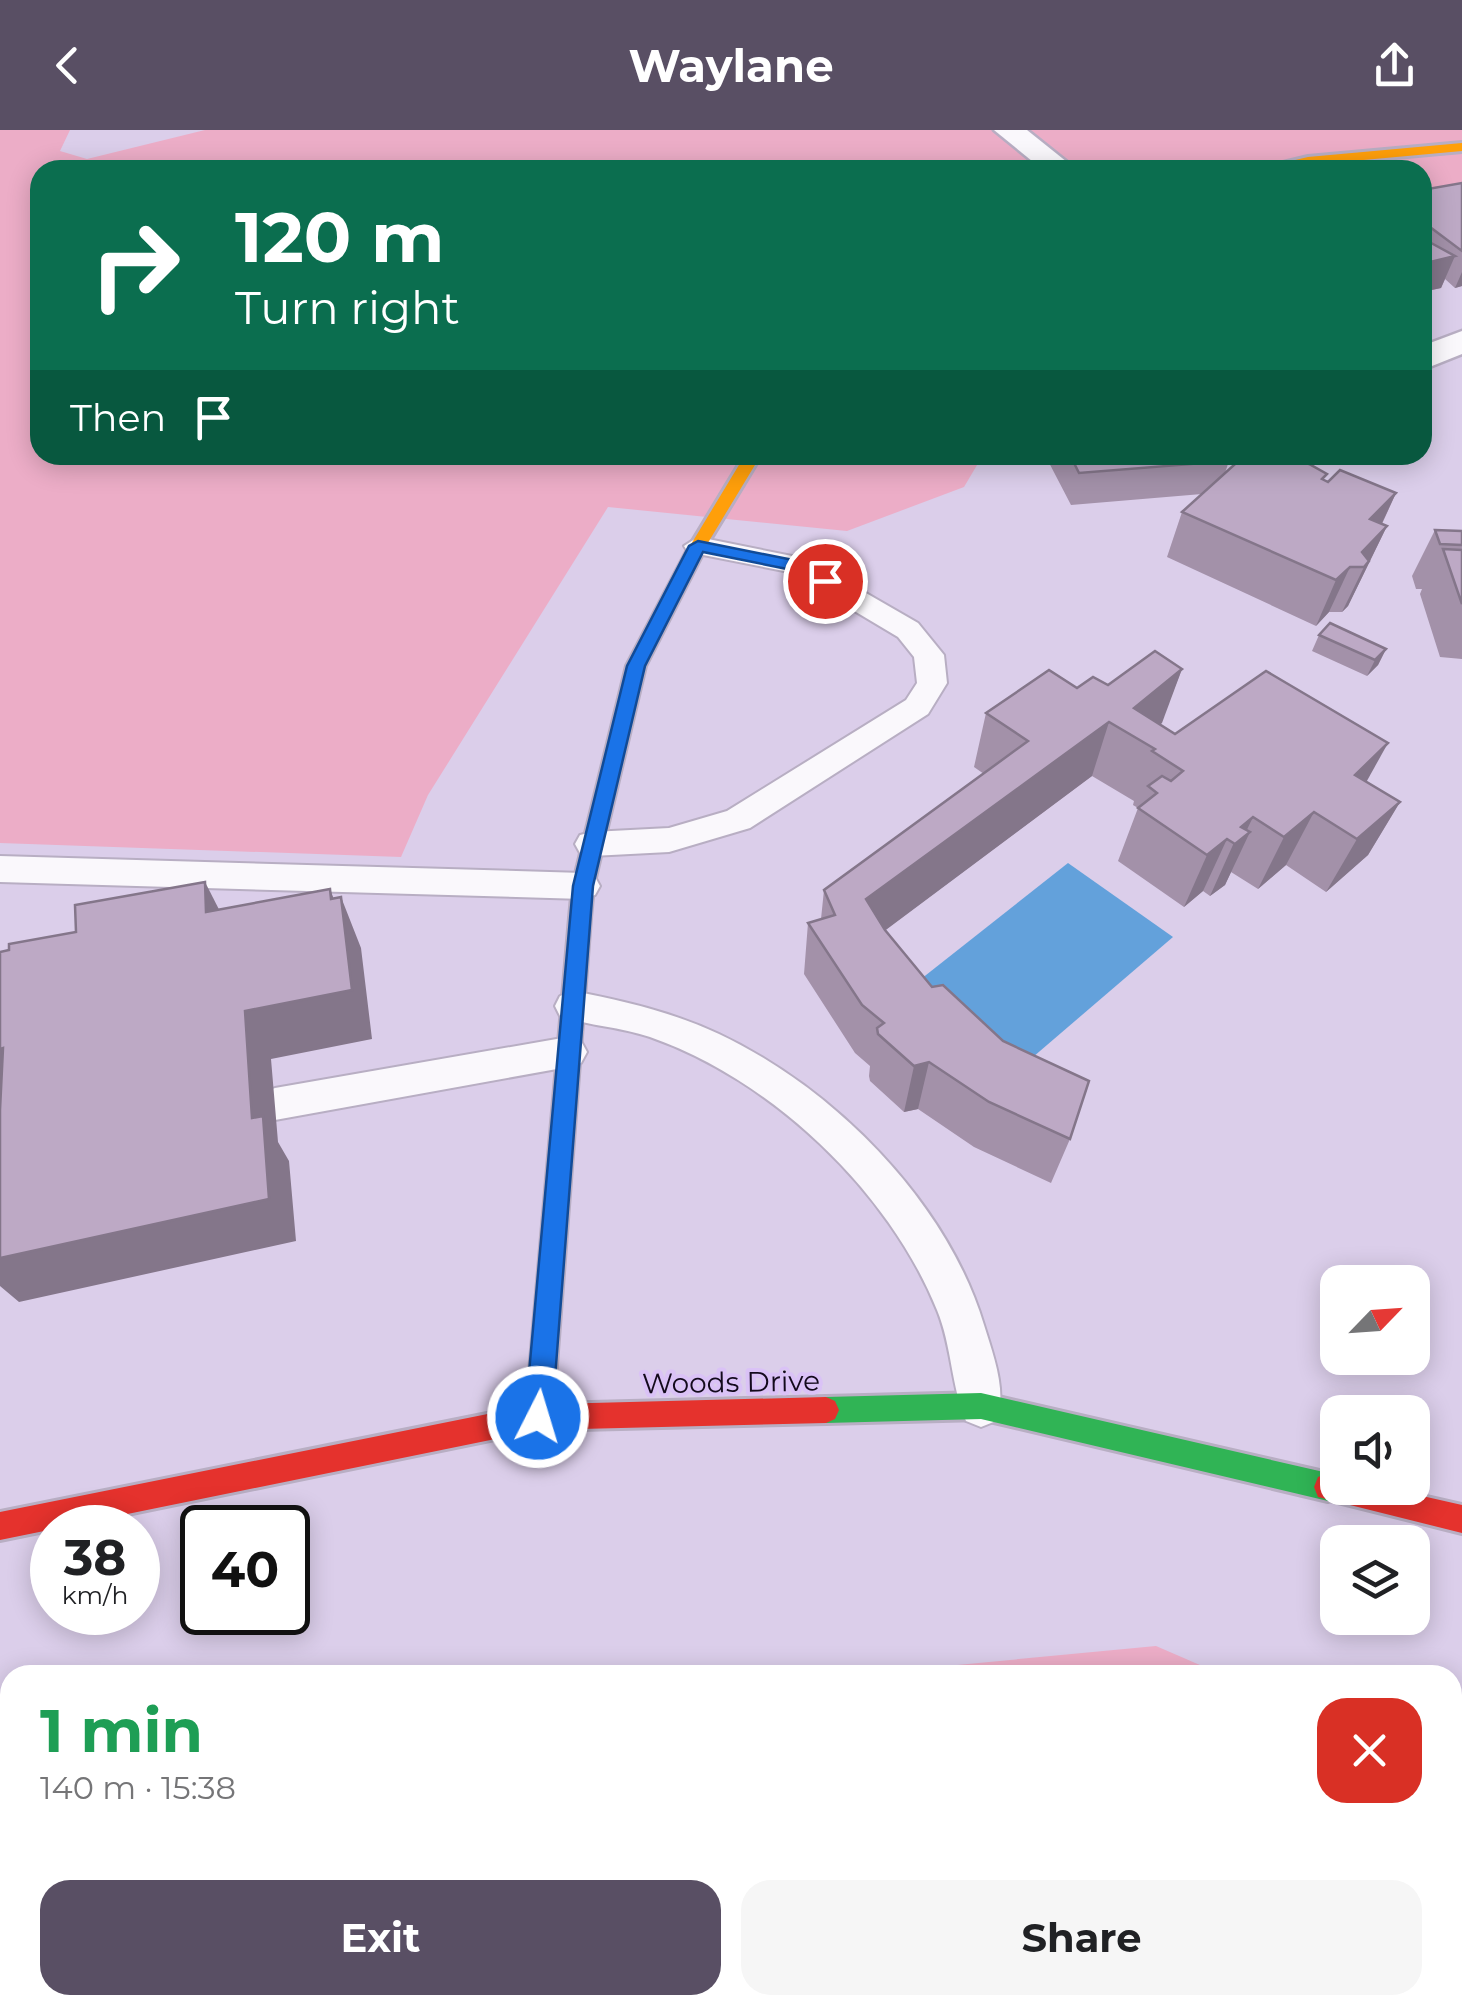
<!DOCTYPE html>
<meta charset="utf-8">
<style>
body{margin:0;font-family:Montserrat,sans-serif;background:#f6f6f6;color:#202124;height:100vh;display:flex;flex-direction:column;font-size:38px;white-space:nowrap}
*{box-sizing:border-box;margin:0}
p{font-size:32px;color:#757577}
.icon{flex:none;width:55px;height:55px;fill:none;stroke:currentColor;stroke-width:2;stroke-linecap:round;stroke-linejoin:round}
.map{position:relative;flex:1;overflow:hidden}
.side{position:absolute;left:0px;top:1535px;width:1462px;height:350px;display:flex;flex-direction:column;background:#fff;border-radius:30px 30px 0 0;box-shadow:0 5px 25px #0003}
.side>*{flex:none}
.hud{position:absolute;left:30px;top:30px;width:1402px;height:305px;border-radius:30px;box-shadow:0 5px 25px #0003;background:#0b6e4f;color:#fff;overflow:hidden}
.needle{width:65px;rotate:65deg}
.tools{position:absolute;left:1320px;top:1135px;display:grid;gap:20px}
.tools a{display:grid;place-items:center;width:110px;height:110px;border-radius:20px;background:#fff;box-shadow:0 5px 25px #0003;font-size:50px}
.speed{position:absolute;left:30px;top:1375px;display:flex;gap:20px;font-size:50px;font-weight:700;text-align:center}
.speed>*{display:grid;place-content:center;width:130px;height:130px;border-radius:50%;background:#fff;box-shadow:0 5px 25px #0003;line-height:1}
.speed small{font-size:25px;font-weight:400}
.speed .limit{border:5px solid #111;border-radius:15px;background:#fff;color:#111}
.pin{position:absolute;display:grid;place-items:center;width:85px;height:85px;color:#fff;margin:-42px;border:5px solid #fff;border-radius:50%;box-shadow:0 2px 10px #0007}
.me{position:absolute;width:110px;margin:-55px;rotate:5deg;stroke-linejoin:round;filter:drop-shadow(0 0 8px #0008)}
.turn{display:flex;align-items:center;gap:35px;height:210px;padding:0 40px;font-size:45px}
.turn .icon{width:130px;height:130px;stroke-width:2.5}
.turn b{display:block;font-size:70px;line-height:85px}
.then{display:flex;align-items:center;height:95px;padding:0 40px;background:#0003;gap:20px;font-size:38px}
.round{display:grid;place-items:center;flex:none;width:105px;height:105px;border-radius:30px;background:#f6f6f6}
.summary{display:flex;align-items:center;justify-content:space-between;height:170px;padding:0 40px}
h1{font-size:60px;font-weight:700;line-height:75px;color:#1e9e55}
.cta{display:flex;gap:20px;margin-top:auto;padding:20px 40px}
.cta a{flex:1;height:115px;border-radius:30px;background:#594f64;color:#fff;font-size:40px;font-weight:700;line-height:115px;text-align:center}
.cta a+a{background:#f6f6f6;color:#202124}
header{display:flex;justify-content:space-between;align-items:center;height:130px;padding:0 40px;background:#594f64;color:#fff;font-size:45px;font-weight:700}
.map>svg:first-child{display:block}
.green{fill:#ecadc7}
.water{fill:#63a1db}
.lines{fill:none;stroke-linecap:round;stroke-linejoin:round}
.lane-casing{stroke:#b8aec3;stroke-width:4}
.street-casing{stroke:#b8aec3;stroke-width:5}
.fast-casing{stroke:#b8aec3;stroke-width:6}
.slow-casing{stroke:#b8aec3;stroke-width:6}
.jam-casing{stroke:#b8aec3;stroke-width:6}
.lane{fill:#faf8fc;fill-rule:evenodd}
.street{fill:#faf8fc;fill-rule:evenodd}
.fast{fill:#30b455;fill-rule:evenodd}
.slow{fill:#ff9f0a;fill-rule:evenodd}
.jam{fill:#e5322d;fill-rule:evenodd}
.wall{fill:#a391a9}
.shaded-wall{fill:#84768a}
.building{fill:#bda9c5;stroke:#84768a;stroke-width:2.5}
.route{fill:#1a73e8;stroke:#114b97;stroke-width:2.5}
.labels{text-anchor:middle;dominant-baseline:central;stroke-width:8;stroke-linejoin:round;paint-order:stroke}
.street-label{font-size:28px;fill:#130a1c;stroke:#dac2f6}
</style>
<header><svg class="icon" aria-label="back" viewBox="0 0 24 24"><path d="M15 5l-7 7 7 7"/></svg>Waylane<svg class="icon" aria-label="share" viewBox="0 0 24 24"><path d="M12 15V3M7 8l5-5 5 5M5 13v7h14v-7"/></svg></header>
<div class="map">
<svg width="1462" height="1885" viewBox="0 0 1462 1885">
<rect width="100%" height="100%" fill="#dbceea"/>
<g class="green">
<path d="M 0,0 L 70,0 L 60,21 L 87,29 L 205,0 L 1462,0 L 1462,55 L 1423,60 L 1422,40 L 40,40 L 40,325 L 983,325 L 964,357 L 847,401 L 608,377 L 428,665 L 401,727 L 0,713 Z"/>
<path d="M 1156,1516 L 1223,1545 L 852,1545 Z"/>
<path d="M 10,1626 L 10,1875 L 1452,1875 L 1453,1644 L 1462,1648 L 1462,1885 L 0,1885 L 0,1627 Z"/>
</g>
<path class="water" d="M 1068,733 L 1173,807 L 1026,933 L 921,849 Z"/>
<g class="lines">
<defs>
<g id="lane">
<path d="M 698,407 L 807,429 L 918,493 L 944,525 L 947,553 L 928,584 L 750,698 L 669,722 L 592,726 L 580,723 L 575,714 L 580,705 L 592,702 L 669,698 L 727,681 L 906,570 L 917,553 L 914,527 L 898,507 L 789,442 L 688,422 L 684,416 Z"/>
<path d="M 0,726 L 583,743 L 595,747 L 600,756 L 595,765 L 583,769 L 0,752 Z"/>
<path d="M 573,861 C 624,871 672,882 719,904 C 834,958 947,1072 984,1195 C 993,1224 1008,1264 996,1291 L 981,1297 L 966,1291 C 951,1256 952,1216 937,1180 C 889,1061 771,949 650,907 C 621,897 589,896 560,886 L 555,876 L 560,866 Z"/>
<path d="M 568,907 L 581,911 L 587,922 L 581,933 L 568,937 L 275,990 L 262,985 L 256,974 L 262,963 L 275,958 Z"/>
</g>
<g id="street">
<path d="M 994,0 L 1027,0 L 1077,40 L 1043,40 Z"/>
<path d="M 1462,201 L 1462,224 L 1422,240 L 1422,216 Z"/>
</g>
<path id="fast" d="M 981,1263 L 1328,1343 L 1338,1347 L 1338,1358 L 1341,1358 L 1338,1367 L 1328,1371 L 981,1289 L 826,1293 L 817,1289 L 813,1280 L 817,1271 L 826,1267 Z"/>
<g id="slow">
<path d="M 1462,13 L 1462,21 L 1253,40 L 1308,27 Z"/>
<path d="M 745,325 L 761,325 L 706,416 L 645,536 L 593,756 L 590,788 L 580,796 L 573,794 L 570,788 L 573,756 L 627,536 L 690,416 Z"/>
</g>
<g id="jam">
<path d="M 580,780 L 590,788 L 553,1274 L 826,1267 L 835,1271 L 839,1280 L 835,1289 L 826,1293 L 539,1300 L 0,1410 L 0,1382 L 527,1276 L 570,788 Z"/>
<path d="M 1328,1343 L 1338,1346 L 1338,1358 L 1387,1358 L 1462,1375 L 1462,1403 L 1318,1367 L 1314,1357 L 1318,1347 Z"/>
</g>
</defs>
<use href="#lane" class="lane-casing"/>
<use href="#street" class="street-casing"/>
<use href="#fast" class="fast-casing"/>
<use href="#slow" class="slow-casing"/>
<use href="#jam" class="jam-casing"/>
<use href="#lane" class="lane"/>
<use href="#street" class="street"/>
<use href="#fast" class="fast"/>
<use href="#slow" class="slow"/>
<use href="#jam" class="jam"/>
</g>
<g class="wall">
<path d="M 1462,53 L 1462,156 L 1455,158 L 1445,149 L 1441,158 L 1422,162 L 1422,60 Z"/>
<path d="M 1045,325 L 1225,325 L 1229,331 L 1225,343 L 1324,350 L 1396,363 L 1382,394 L 1387,396 L 1348,476 L 1342,482 L 1329,482 L 1316,496 L 1167,427 L 1182,382 L 1202,364 L 1071,375 Z"/>
<path d="M 1435,400 L 1462,401 L 1462,529 L 1440,527 L 1420,464 L 1422,459 L 1416,459 L 1412,446 Z"/>
<path d="M 1319,505 L 1386,519 L 1378,535 L 1367,546 L 1312,521 Z"/>
<path d="M 1182,539 L 1160,595 L 1175,604 L 1366,652 L 1400,672 L 1368,725 L 1326,762 L 1286,735 L 1258,759 L 1231,742 L 1225,755 L 1210,766 L 1203,761 L 1184,777 L 1118,731 L 1138,678 L 1133,675 L 1134,671 L 1092,646 L 885,800 L 932,857 L 1070,1009 L 1051,1053 L 974,1017 L 918,979 L 904,982 L 870,951 L 869,946 L 870,936 L 855,923 L 804,844 L 808,793 L 821,789 L 824,760 L 984,644 L 974,637 L 986,583 L 1077,558 L 1108,555 Z"/>
</g>
<g class="shaded-wall">
<path d="M 1455,126 L 1441,158 L 1422,162 L 1422,134 Z"/>
<path d="M 1462,142 L 1462,156 L 1455,158 Z"/>
<path d="M 1396,363 L 1375,408 L 1370,389 Z"/>
<path d="M 1387,396 L 1348,476 L 1342,482 L 1364,437 L 1362,422 Z"/>
<path d="M 1350,437 L 1329,482 L 1316,496 L 1336,450 Z"/>
<path d="M 1386,519 L 1378,535 L 1367,546 L 1375,530 Z"/>
<path d="M 1182,539 L 1162,593 L 1142,611 L 1134,578 Z"/>
<path d="M 1109,592 L 1092,646 L 859,820 L 866,769 Z"/>
<path d="M 1388,613 L 1358,667 L 1355,645 Z"/>
<path d="M 1400,672 L 1368,725 L 1326,762 L 1357,709 Z"/>
<path d="M 1314,682 L 1286,735 L 1258,759 L 1284,707 Z"/>
<path d="M 1253,687 L 1243,708 L 1250,702 L 1225,755 L 1210,766 L 1241,697 Z"/>
<path d="M 1227,709 L 1203,761 L 1184,777 L 1207,725 Z"/>
<path d="M 205,752 L 231,803 L 206,782 Z"/>
<path d="M 330,759 L 345,798 L 341,767 L 361,818 L 372,909 L 271,929 L 278,1012 L 289,1031 L 296,1111 L 19,1172 L 0,1156 L 0,1128 L 252,988 L 245,881 L 331,769 Z"/>
<path d="M 3,918 L 6,972 L 0,966 L 0,919 Z"/>
<path d="M 929,932 L 918,979 L 904,982 L 914,936 Z"/>
</g>
<g class="building">
<path d="M 1462,53 L 1462,121 L 1422,91 L 1422,60 Z"/>
<path d="M 1422,108 L 1455,126 L 1422,134 Z"/>
<path d="M 1070,325 L 1225,325 L 1229,331 L 1079,343 Z"/>
<path d="M 1245,325 L 1287,325 L 1309,334 L 1327,344 L 1322,349 L 1328,352 L 1340,340 L 1396,363 L 1370,389 L 1387,396 L 1362,422 L 1369,431 L 1364,437 L 1350,437 L 1336,450 L 1182,382 Z"/>
<path d="M 1435,400 L 1462,401 L 1462,415 L 1440,414 Z"/>
<path d="M 1443,419 L 1462,420 L 1462,474 Z"/>
<path d="M 1330,493 L 1386,519 L 1375,530 L 1319,505 Z"/>
<path d="M 1155,521 L 1182,539 L 1134,578 L 1175,604 L 1266,541 L 1388,613 L 1355,645 L 1400,672 L 1357,709 L 1314,682 L 1284,707 L 1253,687 L 1241,697 L 1250,702 L 1235,714 L 1227,709 L 1207,725 L 1138,678 L 1157,663 L 1148,656 L 1162,646 L 1171,651 L 1183,641 L 1152,621 L 1155,619 L 1109,592 L 866,769 L 885,800 L 932,857 L 943,855 L 1003,911 L 1089,951 L 1070,1009 L 989,972 L 929,932 L 914,936 L 878,904 L 877,898 L 884,893 L 862,875 L 808,793 L 835,785 L 824,760 L 1028,611 L 986,583 L 1049,540 L 1077,558 L 1093,547 L 1108,555 Z"/>
<path d="M 205,752 L 206,782 L 330,759 L 331,769 L 341,767 L 352,860 L 245,881 L 252,988 L 263,986 L 269,1069 L 0,1128 L 0,980 L 3,918 L 0,919 L 0,822 L 9,820 L 9,814 L 76,802 L 75,775 Z"/>
</g>
<path class="route" d="M 698,411 L 803,432 L 833,451 L 825,457 L 792,440 L 703,422 L 645,536 L 593,756 L 552,1287 L 548,1297 L 538,1300 L 529,1297 L 525,1287 L 573,756 L 627,536 L 689,416 Z"/>
<g class="labels">
<g class="street-label">
<text transform="translate(731 1252) rotate(-1)">Woods Drive</text>
</g>
</g>
</svg>
<div class="tools">
<a><svg class="needle" viewBox="-14 -14 28 28"><path d="M0-13l5 13h-10z" fill="#e53935"/><path d="M0 13l5-13h-10z" fill="#757577"/></svg></a>
<a><svg class="icon" aria-label="sound" viewBox="0 0 24 24"><path d="M4 9h4l5-4v14l-5-4H4zM17 9q2 3 0 6"/></svg></a>
<a><svg class="icon" aria-label="layers" viewBox="0 0 24 24"><path d="M12 4l9 5-9 5-9-5zM3 14l9 5 9-5"/></svg></a>
</div>
<div class="speed"><div>38<small>km/h</small></div><div class="limit">40</div></div>
<div class="pin" style="left:825px;top:451px;background:#d93025"><svg class="icon" aria-label="arrive" viewBox="0 0 24 24"><path d="M6 21V4h12l-3 4 3 4H6"/></svg></div>
<svg class="me" style="left:538px;top:1287px" viewBox="-20 -20 40 40"><circle r="17" fill="#1a73e8" stroke="#fff" stroke-width="3"/><path d="M0-11L8 9 0 5-8 9z" fill="#fff"/></svg>
<div class="hud">
<div class="turn"><svg class="icon" aria-label="right" viewBox="0 0 24 24"><path d="M7 20v-9h11M14 6l5 5-5 5"/></svg><div><b>120 m</b>Turn right</div></div>
<div class="then">Then<svg class="icon" aria-label="arrive" viewBox="0 0 24 24"><path d="M6 21V4h12l-3 4 3 4H6"/></svg></div>
</div>
<section class="side">
<div class="summary"><div><h1>1 min</h1><p>140 m · 15:38</p></div><a class="round" style="background:#d93025;color:#fff"><svg class="icon" aria-label="close" viewBox="0 0 24 24"><path d="M6 6l12 12M18 6L6 18"/></svg></a></div>
<div class="cta"><a>Exit</a><a>Share</a></div>
</section>
</div>
